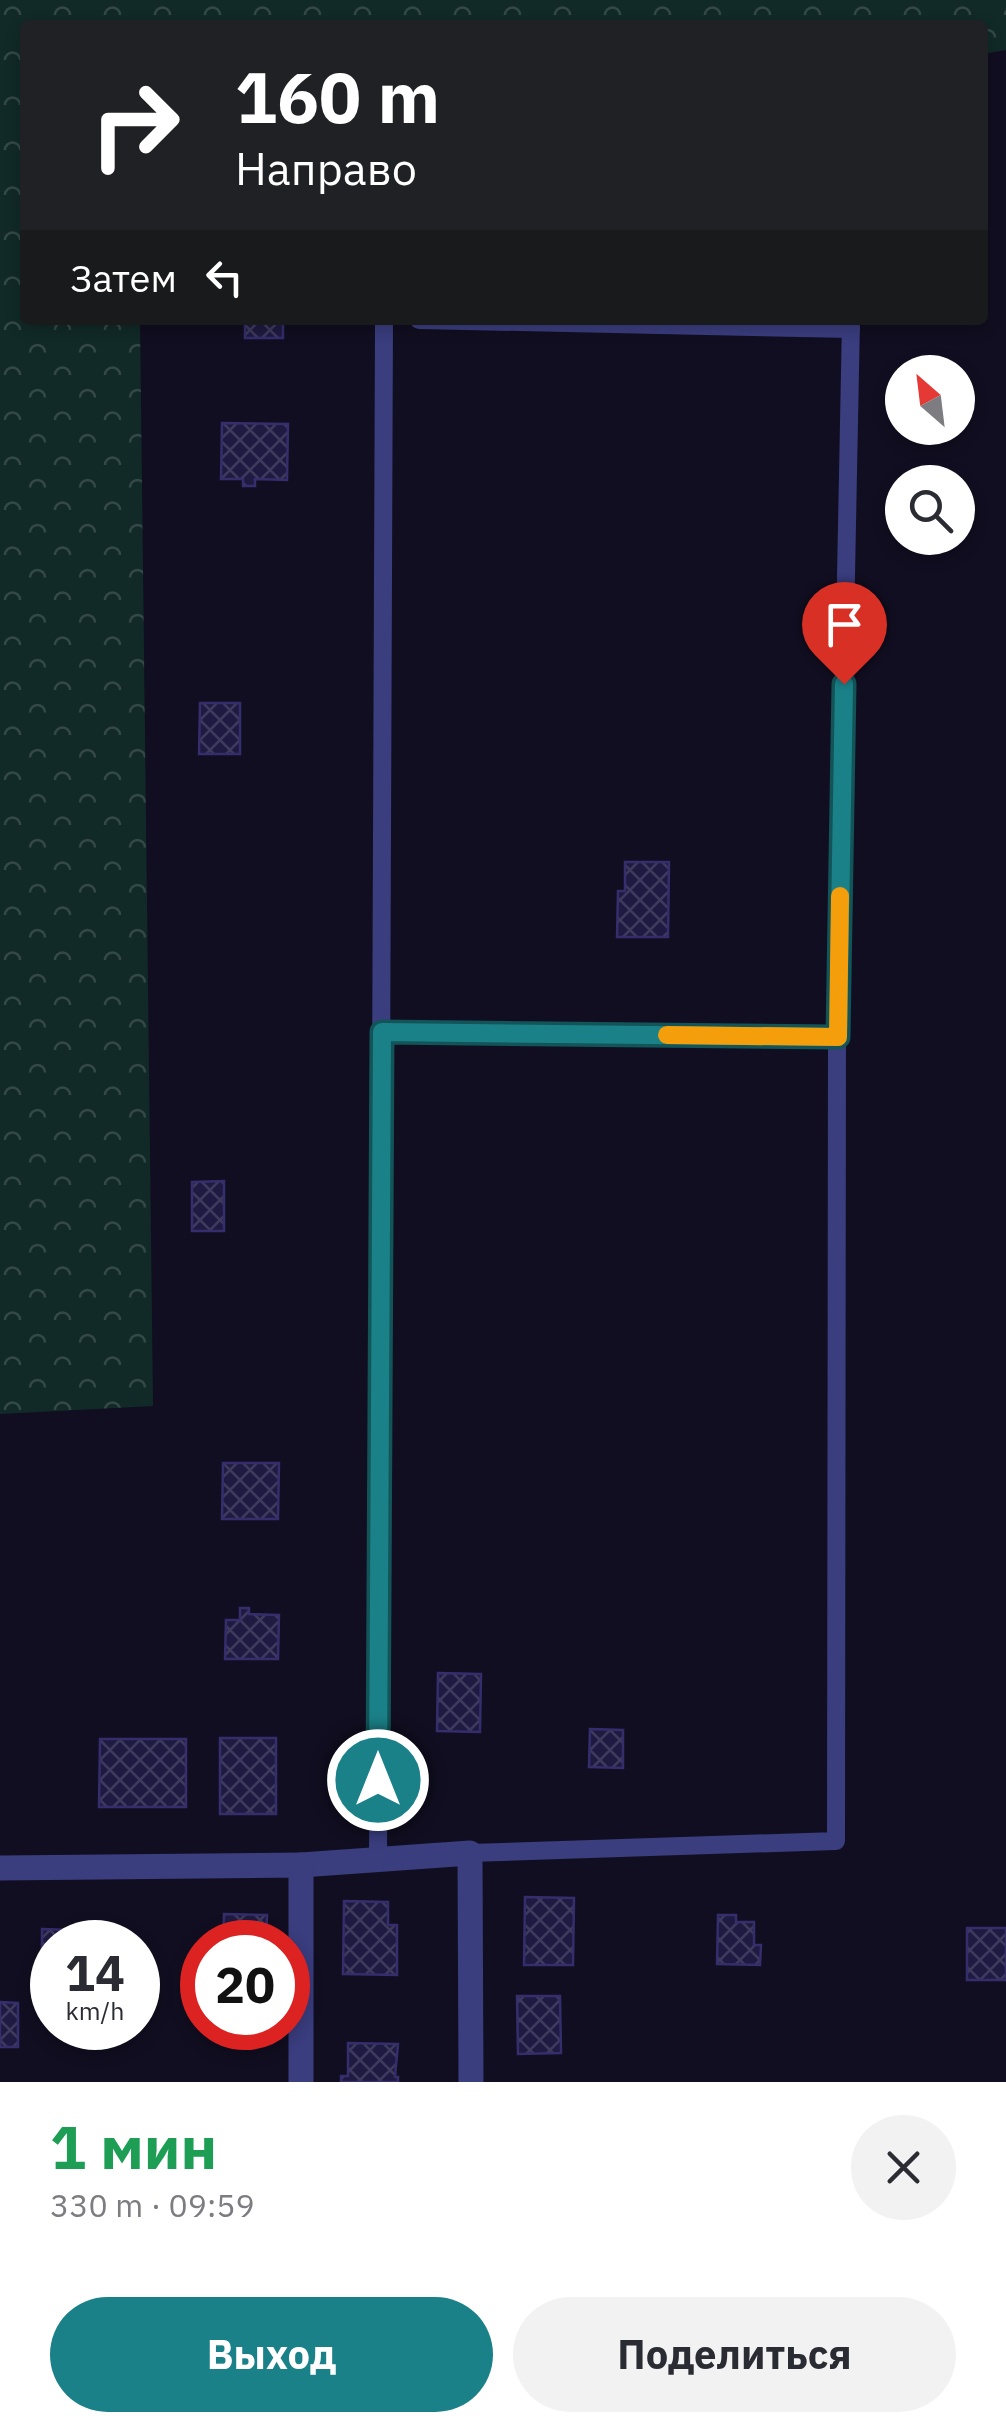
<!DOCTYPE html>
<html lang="ru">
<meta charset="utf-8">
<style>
body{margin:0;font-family:"IBM Plex Sans",sans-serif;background:#f2f2f3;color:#2b2b33;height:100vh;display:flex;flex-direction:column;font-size:38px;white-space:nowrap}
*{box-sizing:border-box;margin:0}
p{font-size:32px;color:#7c7c81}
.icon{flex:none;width:55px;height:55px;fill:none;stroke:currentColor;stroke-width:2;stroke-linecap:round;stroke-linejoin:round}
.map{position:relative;height:2082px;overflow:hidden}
.side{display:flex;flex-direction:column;background:#fff;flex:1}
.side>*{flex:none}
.top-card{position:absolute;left:20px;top:20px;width:968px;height:305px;border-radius:10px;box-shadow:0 5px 15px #0003;background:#202124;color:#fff;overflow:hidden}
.needle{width:65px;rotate:332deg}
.fabs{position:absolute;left:885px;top:355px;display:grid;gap:20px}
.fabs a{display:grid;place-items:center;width:90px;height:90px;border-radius:50%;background:#fff;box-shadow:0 5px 15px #0003;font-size:50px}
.speed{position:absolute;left:30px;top:1920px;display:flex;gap:20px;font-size:50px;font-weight:700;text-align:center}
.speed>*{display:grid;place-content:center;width:130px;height:130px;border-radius:50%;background:#fff;box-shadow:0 5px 15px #0003;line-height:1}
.speed small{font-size:25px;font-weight:400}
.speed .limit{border:15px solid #d22;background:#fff;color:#111}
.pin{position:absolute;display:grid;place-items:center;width:85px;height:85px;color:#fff;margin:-102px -42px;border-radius:50% 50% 50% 0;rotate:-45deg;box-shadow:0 0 10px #0007}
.pin .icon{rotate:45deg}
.me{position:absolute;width:110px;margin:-55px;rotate:0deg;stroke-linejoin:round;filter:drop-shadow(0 0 8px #0008)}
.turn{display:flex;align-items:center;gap:35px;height:210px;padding:0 50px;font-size:45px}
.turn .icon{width:130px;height:130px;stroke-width:2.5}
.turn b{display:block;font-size:70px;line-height:85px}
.then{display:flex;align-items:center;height:95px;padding:0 50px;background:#0003;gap:20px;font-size:38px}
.round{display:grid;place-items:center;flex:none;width:105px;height:105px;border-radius:52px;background:#f2f2f3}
.headline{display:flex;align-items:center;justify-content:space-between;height:170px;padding:0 50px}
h1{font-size:60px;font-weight:700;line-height:75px;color:#1e9e55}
.cta{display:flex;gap:20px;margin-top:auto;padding:20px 50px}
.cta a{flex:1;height:115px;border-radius:60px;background:#1b8188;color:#fff;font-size:40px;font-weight:700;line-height:115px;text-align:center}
.cta a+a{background:#f2f2f3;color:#2b2b33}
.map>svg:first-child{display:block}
.forest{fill:url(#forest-crowns)}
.building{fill:url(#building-cross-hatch);stroke:#352d6c;stroke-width:2.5}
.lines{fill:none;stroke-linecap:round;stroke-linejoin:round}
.service{stroke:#3a3d7e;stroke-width:18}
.minor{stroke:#3a3d7e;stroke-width:25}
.route-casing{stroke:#125458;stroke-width:25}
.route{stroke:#1b8188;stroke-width:18}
.slow{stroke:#f59e0b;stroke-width:18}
</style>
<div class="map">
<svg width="1006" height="2082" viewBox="0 0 1006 2082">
<defs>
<pattern id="forest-crowns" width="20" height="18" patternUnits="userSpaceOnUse" patternTransform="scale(2.5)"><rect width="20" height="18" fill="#112a27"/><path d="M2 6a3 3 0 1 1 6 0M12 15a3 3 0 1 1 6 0" fill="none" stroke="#334847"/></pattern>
<pattern id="building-cross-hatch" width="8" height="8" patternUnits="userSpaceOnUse" patternTransform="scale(2.5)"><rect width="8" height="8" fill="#1f1a41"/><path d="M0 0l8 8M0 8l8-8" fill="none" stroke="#3e3a5d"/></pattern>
</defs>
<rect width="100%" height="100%" fill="#100e20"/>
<path class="forest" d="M 0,0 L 1006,0 L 1006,50 L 983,54 L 982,25 L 25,25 L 25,320 L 140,320 L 153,1406 L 0,1414 Z"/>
<g class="building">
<rect x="245" y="320" width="38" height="18"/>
<path d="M 222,423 L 288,424 L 287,480 L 255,479 L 255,486 L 243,486 L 243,479 L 221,479 Z"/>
<path d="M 200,703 L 240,703 L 240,754 L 199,754 Z"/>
<path d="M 625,862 L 669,862 L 668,937 L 617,937 L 618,891 L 625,891 Z"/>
<path d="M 224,1181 L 224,1231 L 192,1231 L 192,1182 Z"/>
<path d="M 223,1463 L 279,1463 L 278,1519 L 222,1519 Z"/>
<path d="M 240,1608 L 249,1608 L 249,1614 L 279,1615 L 278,1659 L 225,1659 L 226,1620 L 240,1620 Z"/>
<path d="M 438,1673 L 481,1674 L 480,1732 L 437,1731 Z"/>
<path d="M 590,1729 L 623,1730 L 623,1768 L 589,1767 Z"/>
<rect x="220" y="1738" width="56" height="76"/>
<path d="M 100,1739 L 186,1739 L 186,1807 L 99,1807 Z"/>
<path d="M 525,1897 L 574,1898 L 573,1965 L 524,1965 Z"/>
<path d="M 344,1901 L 388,1902 L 388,1925 L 397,1925 L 397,1975 L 343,1974 Z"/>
<path d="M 224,1914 L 267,1915 L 266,1942 L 223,1942 Z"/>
<path d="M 718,1915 L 736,1915 L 736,1922 L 754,1922 L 754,1945 L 761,1945 L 760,1965 L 717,1964 Z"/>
<rect x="967" y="1928" width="39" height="52"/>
<path d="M 42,1929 L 100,1931 L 100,1942 L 52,1942 L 52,1971 L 42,1971 Z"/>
<path d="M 517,1996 L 560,1996 L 561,2053 L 518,2054 Z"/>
<path d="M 0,2002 L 18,2003 L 18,2047 L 0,2047 Z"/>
<path d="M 348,2043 L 398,2044 L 395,2077 L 398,2077 L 398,2082 L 341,2082 L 341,2076 L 348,2076 Z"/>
</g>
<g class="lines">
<g class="service">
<path d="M 419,320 L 851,329"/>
<path d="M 382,1032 L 837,1037"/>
<path d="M 470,1853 L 836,1841 L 837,1037 L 851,320"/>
<path d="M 378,1859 L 384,320"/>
</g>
<g class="minor">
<path d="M 301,1865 L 470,1853 L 471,2082"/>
<path d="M 0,1868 L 301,1865 L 301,2082"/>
</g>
</g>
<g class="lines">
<defs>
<path id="route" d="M 378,1780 L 382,1032 L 838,1037 L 844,684"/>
</defs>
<use href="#route" class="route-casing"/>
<use href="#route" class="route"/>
<path class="slow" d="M 667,1035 L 838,1037 L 840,896"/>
</g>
</svg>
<div class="fabs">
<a><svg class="needle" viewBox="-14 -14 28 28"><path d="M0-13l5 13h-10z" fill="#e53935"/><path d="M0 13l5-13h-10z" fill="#7c7c81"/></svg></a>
<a><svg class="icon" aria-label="search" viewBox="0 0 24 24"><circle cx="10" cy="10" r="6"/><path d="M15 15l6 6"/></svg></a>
</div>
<div class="speed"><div>14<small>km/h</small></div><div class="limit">20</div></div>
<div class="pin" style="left:844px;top:684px;background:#d93025"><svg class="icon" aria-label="arrive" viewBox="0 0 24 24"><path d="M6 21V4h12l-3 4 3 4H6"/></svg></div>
<svg class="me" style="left:378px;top:1780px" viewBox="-20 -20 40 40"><circle r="17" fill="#1b8188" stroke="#fff" stroke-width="3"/><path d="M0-11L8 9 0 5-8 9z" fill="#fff"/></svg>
<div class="top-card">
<div class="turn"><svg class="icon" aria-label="right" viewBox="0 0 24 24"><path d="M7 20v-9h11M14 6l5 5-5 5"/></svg><div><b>160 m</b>Направо</div></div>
<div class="then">Затем<svg class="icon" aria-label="left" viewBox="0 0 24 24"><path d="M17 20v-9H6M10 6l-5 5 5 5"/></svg></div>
</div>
</div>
<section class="side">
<div class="headline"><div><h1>1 мин</h1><p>330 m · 09:59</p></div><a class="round"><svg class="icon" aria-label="close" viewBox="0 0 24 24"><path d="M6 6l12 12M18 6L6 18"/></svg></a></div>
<div class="cta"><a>Выход</a><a>Поделиться</a></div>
</section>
